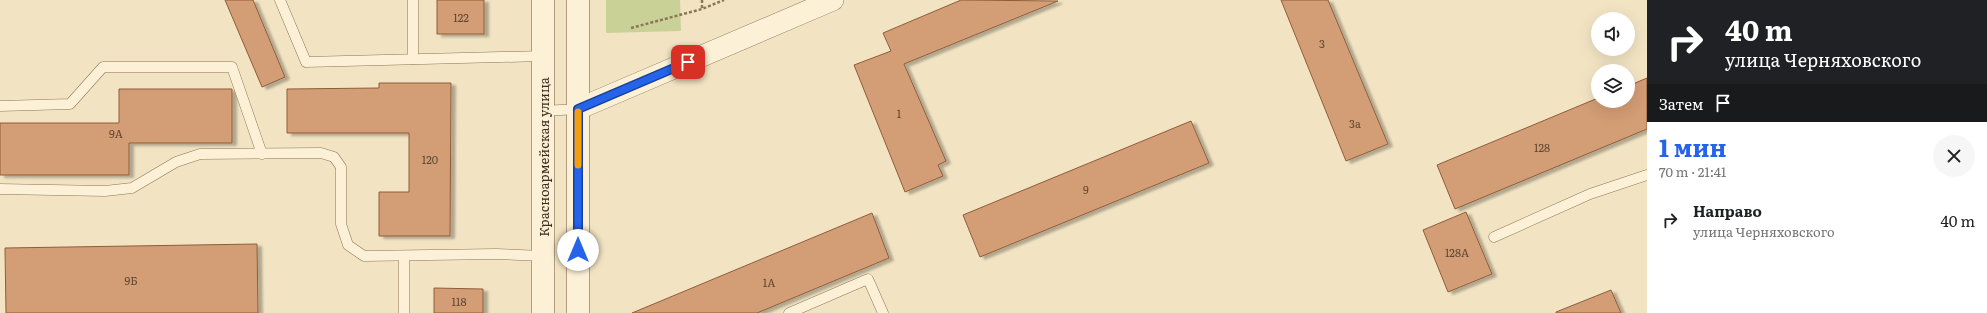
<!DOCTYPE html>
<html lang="ru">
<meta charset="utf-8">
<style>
body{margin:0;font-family:Literata,serif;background:#f6f6f6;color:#202124;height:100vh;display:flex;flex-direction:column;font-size:15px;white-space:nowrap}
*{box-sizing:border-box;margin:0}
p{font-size:13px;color:#757577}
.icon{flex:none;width:22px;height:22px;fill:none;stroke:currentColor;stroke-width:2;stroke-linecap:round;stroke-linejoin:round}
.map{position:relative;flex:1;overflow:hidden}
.panel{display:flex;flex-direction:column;background:#fff;width:340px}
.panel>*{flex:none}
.top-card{background:#202124;color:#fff;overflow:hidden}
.controls{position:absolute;left:1591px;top:12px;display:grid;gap:8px}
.controls a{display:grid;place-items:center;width:44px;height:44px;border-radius:50%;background:#fff;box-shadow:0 4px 16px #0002;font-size:20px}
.pin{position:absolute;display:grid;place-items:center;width:34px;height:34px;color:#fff;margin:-17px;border-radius:8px;box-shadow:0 2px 6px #0006}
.me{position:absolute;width:44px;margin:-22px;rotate:0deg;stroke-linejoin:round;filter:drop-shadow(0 0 3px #0008)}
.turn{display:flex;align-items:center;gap:14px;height:84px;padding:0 12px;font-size:18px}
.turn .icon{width:52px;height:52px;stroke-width:2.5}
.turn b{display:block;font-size:28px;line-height:34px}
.then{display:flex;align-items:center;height:38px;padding:0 12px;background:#0003;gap:8px;font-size:15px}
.round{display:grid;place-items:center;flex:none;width:42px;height:42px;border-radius:21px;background:#f6f6f6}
.headline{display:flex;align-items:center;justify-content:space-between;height:68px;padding:0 12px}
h1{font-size:24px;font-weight:700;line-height:30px;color:#2563eb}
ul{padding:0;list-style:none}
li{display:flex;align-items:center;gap:12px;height:60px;padding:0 12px}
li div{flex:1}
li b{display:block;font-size:15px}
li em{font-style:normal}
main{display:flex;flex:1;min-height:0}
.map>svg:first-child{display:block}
.green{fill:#cad196}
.building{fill:#d39d75;stroke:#8f5d3b;filter:url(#shadow)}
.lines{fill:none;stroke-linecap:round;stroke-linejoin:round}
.lane-casing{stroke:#8e7558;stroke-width:11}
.street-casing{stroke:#8e7558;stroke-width:22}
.secondary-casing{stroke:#70563b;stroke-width:23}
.path{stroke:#8e7558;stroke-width:2.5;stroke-dasharray:3 2;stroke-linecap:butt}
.lane{stroke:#fcf1d7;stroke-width:10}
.street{stroke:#fcf1d7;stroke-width:21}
.secondary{stroke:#fcf1d7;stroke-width:22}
.route-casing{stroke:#184099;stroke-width:10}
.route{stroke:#2563eb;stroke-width:7}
.slow{stroke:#f59e0b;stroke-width:7}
.labels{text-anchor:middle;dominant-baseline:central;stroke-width:3;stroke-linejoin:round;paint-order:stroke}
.number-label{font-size:11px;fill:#624933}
.street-label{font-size:13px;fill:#3d2d1d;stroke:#f8eed3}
</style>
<main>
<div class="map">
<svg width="1647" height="313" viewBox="0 0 1647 313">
<defs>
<filter id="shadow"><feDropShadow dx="4.5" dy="2.5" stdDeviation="1" flood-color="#0004"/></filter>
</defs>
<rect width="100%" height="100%" fill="#f2e4c3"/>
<path class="green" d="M 606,0 L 680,0 L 681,31 L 606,33 Z"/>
<g class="building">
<path d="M 225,0 L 253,0 L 285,77 L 262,87 Z"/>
<rect x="437" y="0" width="47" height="34"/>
<path d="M 961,0 L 1058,1 L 904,64 L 946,161 L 938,165 L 943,176 L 905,192 L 854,65 L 891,51 L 883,33 Z"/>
<path d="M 1281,0 L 1328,0 L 1388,144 L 1346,161 Z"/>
<path d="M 1647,78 L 1647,129 L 1455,209 L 1437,165 L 1598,98 L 1598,101 L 1628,101 L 1628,86 Z"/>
<path d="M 379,83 L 451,83 L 450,236 L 379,236 L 379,192 L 409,192 L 409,133 L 287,133 L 287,89 L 379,88 Z"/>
<path d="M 119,89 L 232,89 L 232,143 L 129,143 L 129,175 L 0,175 L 0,123 L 119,123 Z"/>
<path d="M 1191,121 L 1209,163 L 980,257 L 963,215 Z"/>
<path d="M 1466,212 L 1492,274 L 1448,292 L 1423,230 Z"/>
<path d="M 872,213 L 889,258 L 757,313 L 632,313 Z"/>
<path d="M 257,244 L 258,313 L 6,313 L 5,248 Z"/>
<path d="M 434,288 L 483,289 L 483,313 L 434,313 Z"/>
<path d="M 1611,290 L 1621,313 L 1556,313 L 1556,312 Z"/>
</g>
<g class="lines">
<defs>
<g id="lane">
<path d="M 280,0 L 306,62 L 543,56"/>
<path d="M 413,0 L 413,59"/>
<path d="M 0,106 L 70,104 L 103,67 L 232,67 L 262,154"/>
<path d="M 543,111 L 578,109"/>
<path d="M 0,189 L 105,191 L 132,188 L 176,162 L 200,154 L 321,153 L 334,157 L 341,167 L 341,224 L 348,245 L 364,256 L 496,254 L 543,256"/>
<path d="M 1494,237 L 1590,194 L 1647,175"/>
<path d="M 404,313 L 404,256"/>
<path d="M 789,313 L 868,279 L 883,313"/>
</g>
<path id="street" d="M 578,109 L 833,0"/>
<g id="secondary">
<path d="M 543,0 L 543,313"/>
<path d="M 578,313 L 578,0"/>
</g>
</defs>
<use href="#lane" class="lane-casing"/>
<use href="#street" class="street-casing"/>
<use href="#secondary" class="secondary-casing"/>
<g class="path">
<path d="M 702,0 L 702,9"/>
<path d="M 631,28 L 702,9 L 724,0"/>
</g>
<use href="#lane" class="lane"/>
<use href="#street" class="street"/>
<use href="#secondary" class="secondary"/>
</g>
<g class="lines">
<defs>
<path id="route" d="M 578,250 L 578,109 L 688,62"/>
</defs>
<use href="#route" class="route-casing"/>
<use href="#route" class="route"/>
<path class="slow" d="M 578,112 L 578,165"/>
</g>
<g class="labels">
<g class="number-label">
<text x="461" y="17">122</text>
<text x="1322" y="43">3</text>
<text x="899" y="113">1</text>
<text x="1355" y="123">3а</text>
<text x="116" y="133">9А</text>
<text x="1542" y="147">128</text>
<text x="430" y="159">120</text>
<text x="1086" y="189">9</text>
<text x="1457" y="252">128А</text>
<text x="131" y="280">9Б</text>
<text x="769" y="282">1А</text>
<text x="459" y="301">118</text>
</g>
<g class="street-label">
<text transform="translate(543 157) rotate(-90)">Красноармейская улица</text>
</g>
</g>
</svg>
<div class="controls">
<a><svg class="icon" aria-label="sound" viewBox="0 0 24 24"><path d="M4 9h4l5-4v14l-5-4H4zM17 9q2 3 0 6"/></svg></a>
<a><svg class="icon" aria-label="layers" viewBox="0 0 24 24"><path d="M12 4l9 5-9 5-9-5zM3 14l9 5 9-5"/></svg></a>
</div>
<div class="pin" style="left:688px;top:62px;background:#d93025"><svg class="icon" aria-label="arrive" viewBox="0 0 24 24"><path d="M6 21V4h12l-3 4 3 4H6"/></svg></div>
<svg class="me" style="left:578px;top:250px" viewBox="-20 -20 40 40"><circle r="19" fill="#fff"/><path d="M0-13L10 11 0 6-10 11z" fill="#2563eb"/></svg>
</div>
<section class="panel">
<div class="top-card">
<div class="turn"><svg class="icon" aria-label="right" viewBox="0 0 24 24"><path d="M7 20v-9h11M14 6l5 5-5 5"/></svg><div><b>40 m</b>улица Черняховского</div></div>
<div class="then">Затем<svg class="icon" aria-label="arrive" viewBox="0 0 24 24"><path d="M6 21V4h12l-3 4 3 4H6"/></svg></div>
</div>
<div class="headline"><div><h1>1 мин</h1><p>70 m · 21:41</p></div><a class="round"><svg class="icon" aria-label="close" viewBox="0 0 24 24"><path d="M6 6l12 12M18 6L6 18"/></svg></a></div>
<ul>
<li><svg class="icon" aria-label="right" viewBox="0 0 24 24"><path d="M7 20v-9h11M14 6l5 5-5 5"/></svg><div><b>Направо</b><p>улица Черняховского</p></div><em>40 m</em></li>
</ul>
</section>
</main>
